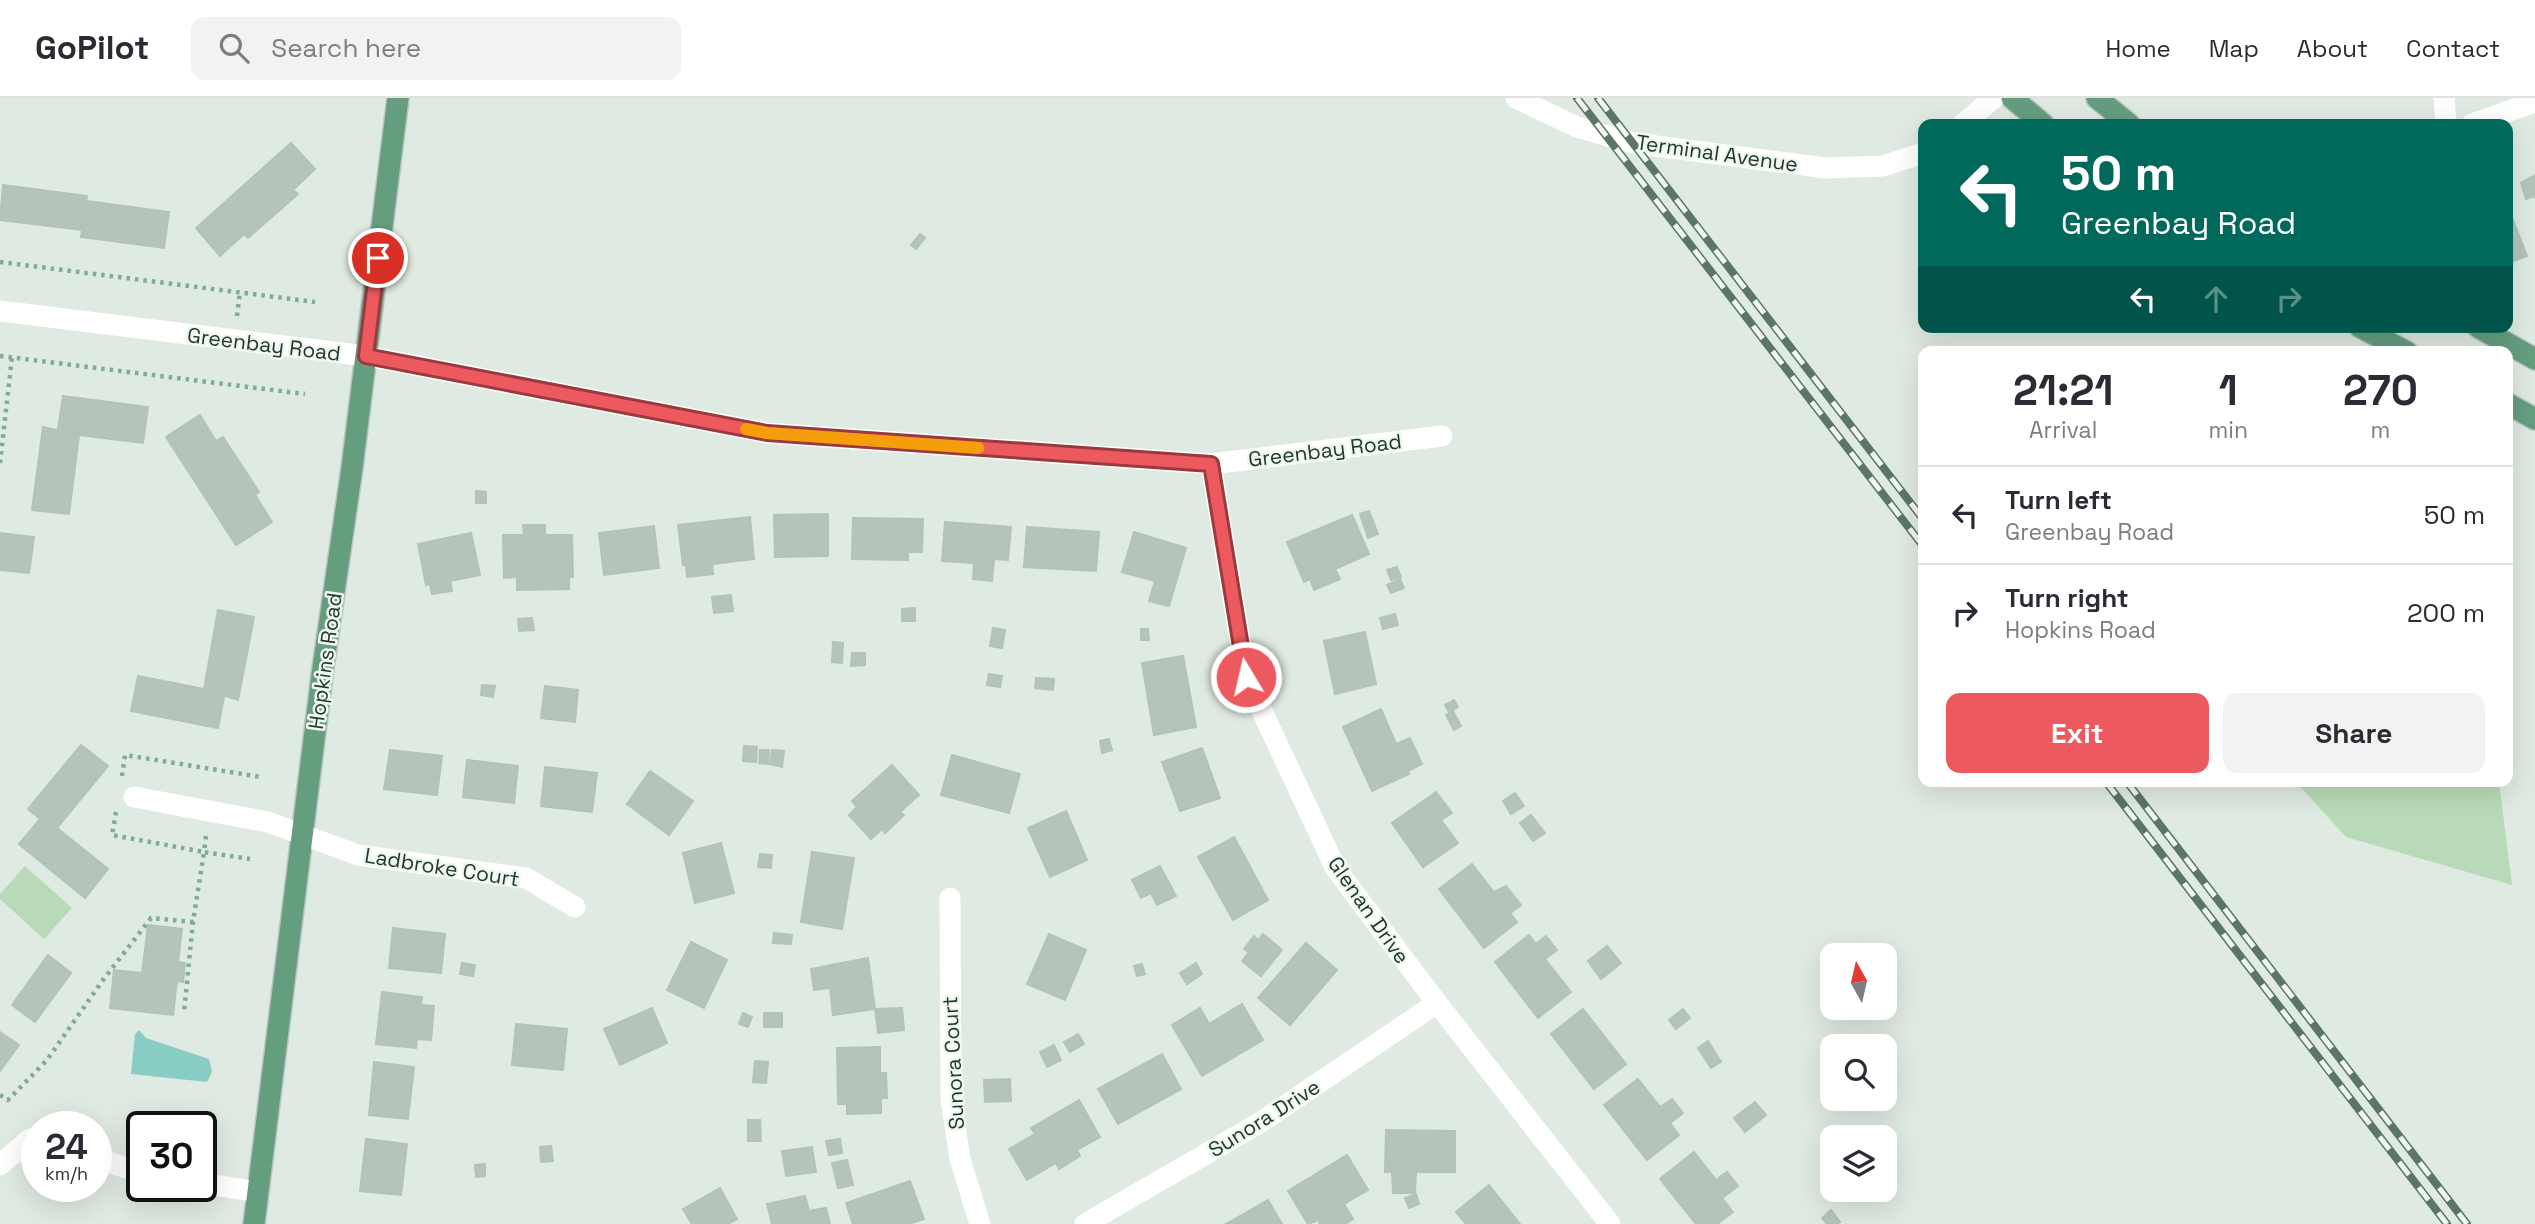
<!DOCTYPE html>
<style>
body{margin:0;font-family:"Space Grotesk",sans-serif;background:#f2f2f3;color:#2b2b33;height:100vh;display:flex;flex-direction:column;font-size:26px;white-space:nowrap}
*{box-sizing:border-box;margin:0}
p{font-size:23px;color:#7c7c81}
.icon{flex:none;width:38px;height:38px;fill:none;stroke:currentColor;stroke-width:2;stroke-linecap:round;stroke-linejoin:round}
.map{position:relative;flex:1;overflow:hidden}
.panel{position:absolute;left:1918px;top:248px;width:595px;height:441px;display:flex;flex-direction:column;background:#fff;border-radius:14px;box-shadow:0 7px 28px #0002}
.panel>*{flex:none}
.banner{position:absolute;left:1918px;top:21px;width:595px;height:214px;border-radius:14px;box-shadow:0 7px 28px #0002;background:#00695c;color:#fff;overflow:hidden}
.needle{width:46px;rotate:352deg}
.buttons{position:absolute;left:1820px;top:845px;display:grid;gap:14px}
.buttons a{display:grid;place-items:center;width:77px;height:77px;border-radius:14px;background:#fff;box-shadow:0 7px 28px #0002;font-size:35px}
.speed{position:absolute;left:21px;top:1013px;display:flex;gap:14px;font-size:35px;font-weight:700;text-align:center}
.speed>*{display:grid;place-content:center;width:91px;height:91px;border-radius:50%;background:#fff;box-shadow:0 7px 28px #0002;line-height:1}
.speed small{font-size:18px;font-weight:400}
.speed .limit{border:4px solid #111;border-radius:10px;background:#fff;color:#111}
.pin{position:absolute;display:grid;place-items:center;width:60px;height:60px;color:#fff;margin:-30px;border:4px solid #fff;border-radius:50%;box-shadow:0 2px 7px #0007}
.me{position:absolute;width:77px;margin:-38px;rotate:351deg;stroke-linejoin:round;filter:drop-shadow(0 0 5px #0008)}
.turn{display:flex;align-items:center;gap:24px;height:147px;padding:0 28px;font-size:32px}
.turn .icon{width:91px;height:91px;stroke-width:2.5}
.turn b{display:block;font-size:49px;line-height:60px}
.lanes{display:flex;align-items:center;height:66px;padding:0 28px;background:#0003;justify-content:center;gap:35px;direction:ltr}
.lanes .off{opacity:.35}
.eta{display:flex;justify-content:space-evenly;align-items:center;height:119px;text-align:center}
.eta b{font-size:42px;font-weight:600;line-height:49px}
.button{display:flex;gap:14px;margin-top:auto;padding:14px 28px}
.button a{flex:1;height:80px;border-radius:14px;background:#ec5a60;color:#fff;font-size:28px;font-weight:600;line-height:80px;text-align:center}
.button a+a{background:#f2f2f3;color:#2b2b33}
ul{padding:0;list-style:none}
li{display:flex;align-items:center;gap:21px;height:98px;padding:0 28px;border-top:2px solid #e1e1e2}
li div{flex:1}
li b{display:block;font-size:26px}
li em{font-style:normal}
header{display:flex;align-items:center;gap:42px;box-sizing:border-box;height:98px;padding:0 35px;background:#fff;border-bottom:2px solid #e1e1e2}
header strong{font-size:33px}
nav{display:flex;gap:38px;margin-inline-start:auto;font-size:24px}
.search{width:490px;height:63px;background:#f2f2f3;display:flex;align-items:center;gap:18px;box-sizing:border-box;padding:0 24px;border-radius:14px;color:#7c7c81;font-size:26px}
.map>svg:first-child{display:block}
.green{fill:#b9dab8}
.water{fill:#88cdc4}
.building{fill:#b5c4ba;stroke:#b2c3b7;stroke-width:2}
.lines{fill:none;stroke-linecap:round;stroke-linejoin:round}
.major-casing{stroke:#bcc4c0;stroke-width:24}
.path{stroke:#81ac92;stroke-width:4.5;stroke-dasharray:3.5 5;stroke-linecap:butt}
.minor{stroke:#fff;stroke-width:21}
.major{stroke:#659e7f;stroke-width:21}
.rail-casing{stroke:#5b7566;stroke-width:8}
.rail{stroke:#eff7f1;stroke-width:5;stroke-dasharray:16;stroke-linecap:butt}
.route-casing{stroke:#993a3e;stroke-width:18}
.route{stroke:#ec5a60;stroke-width:12}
.slow{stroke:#f59e0b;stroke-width:12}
.labels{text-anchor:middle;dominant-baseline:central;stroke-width:5;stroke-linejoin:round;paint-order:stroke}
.street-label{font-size:21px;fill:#21392c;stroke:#eff7f1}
</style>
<header>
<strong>GoPilot</strong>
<div class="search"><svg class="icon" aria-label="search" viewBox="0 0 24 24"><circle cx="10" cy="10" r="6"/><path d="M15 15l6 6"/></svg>Search here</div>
<nav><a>Home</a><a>Map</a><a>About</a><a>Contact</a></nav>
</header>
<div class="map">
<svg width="2535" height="1126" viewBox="0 0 2535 1126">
<rect width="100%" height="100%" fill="#dfeae2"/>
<g class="green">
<path d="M 2296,684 L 2499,684 L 2512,787 L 2346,739 Z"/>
<path d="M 25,768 L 72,810 L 44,841 L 0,801 L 0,796 Z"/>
</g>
<path class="water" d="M 139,932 L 146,940 L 209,961 L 212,974 L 207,984 L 131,976 L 135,936 Z"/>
<g class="building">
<path d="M 291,45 L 315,71 L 293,92 L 298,96 L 248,140 L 244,136 L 220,158 L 196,130 Z"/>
<path d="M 2535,77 L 2535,100 L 2534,98 L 2526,101 L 2521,85 Z"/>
<path d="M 3,87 L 87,98 L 82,132 L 0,122 Z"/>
<path d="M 87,103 L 169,114 L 164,150 L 81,139 Z"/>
<path d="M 2508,109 L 2527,158 L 2508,165 Z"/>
<path d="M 920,136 L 925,140 L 916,151 L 911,147 Z"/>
<path d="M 63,298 L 148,309 L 143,345 L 79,337 L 58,331 Z"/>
<path d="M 200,317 L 216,343 L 223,339 L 259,394 L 255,397 L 272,424 L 236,447 L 166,339 Z"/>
<path d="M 43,329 L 79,337 L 69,416 L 32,412 Z"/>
<path d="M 476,393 L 486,394 L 486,405 L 476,405 Z"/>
<path d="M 1369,413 L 1378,436 L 1368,440 L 1360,416 Z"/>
<path d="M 828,416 L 828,458 L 775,459 L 774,417 Z"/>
<path d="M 1352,417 L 1369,456 L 1335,471 L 1340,481 L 1314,492 L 1310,481 L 1304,484 L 1287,444 Z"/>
<path d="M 750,419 L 754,461 L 712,466 L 713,476 L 687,479 L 686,467 L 683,467 L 678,427 Z"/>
<path d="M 853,420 L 923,421 L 922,454 L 908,454 L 908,462 L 852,461 Z"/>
<path d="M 945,424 L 1011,429 L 1008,462 L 994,461 L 992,483 L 973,481 L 974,465 L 942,463 Z"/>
<path d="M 523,427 L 545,427 L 545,437 L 572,437 L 573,479 L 569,479 L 569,491 L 517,492 L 517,479 L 504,480 L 503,437 L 524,437 Z"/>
<path d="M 654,428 L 659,470 L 604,477 L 599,435 Z"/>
<path d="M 1027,429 L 1099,434 L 1096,473 L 1024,469 Z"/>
<path d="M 1134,434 L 1186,450 L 1169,508 L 1149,503 L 1155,483 L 1122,474 Z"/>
<path d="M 0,435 L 34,439 L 29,475 L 0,472 Z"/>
<path d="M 471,435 L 480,477 L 450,483 L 452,493 L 432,496 L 430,486 L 426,487 L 418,446 Z"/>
<path d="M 1397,469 L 1401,479 L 1391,482 L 1387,472 Z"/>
<path d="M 1400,481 L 1404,490 L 1391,495 L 1387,487 Z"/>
<path d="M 731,497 L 733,513 L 714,515 L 712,499 Z"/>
<path d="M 915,510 L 915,523 L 902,523 L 902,511 Z"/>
<path d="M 218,512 L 254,519 L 238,602 L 204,591 Z"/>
<path d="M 1395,516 L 1398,527 L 1383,531 L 1380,520 Z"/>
<path d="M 532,520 L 534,532 L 519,533 L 518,521 Z"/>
<path d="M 993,530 L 1005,532 L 1002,550 L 990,548 Z"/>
<path d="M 1141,531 L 1148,531 L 1149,542 L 1141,542 Z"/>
<path d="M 1365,534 L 1376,586 L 1335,596 L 1324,543 Z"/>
<path d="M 833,544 L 843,545 L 842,565 L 832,564 Z"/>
<path d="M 852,555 L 865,555 L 865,567 L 851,568 Z"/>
<path d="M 1183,558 L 1196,629 L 1154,637 L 1142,565 Z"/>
<path d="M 989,576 L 1002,578 L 1000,589 L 987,587 Z"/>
<path d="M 138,578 L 204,591 L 224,599 L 218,630 L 131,613 Z"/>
<path d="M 1036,580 L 1054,581 L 1053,592 L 1035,590 Z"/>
<path d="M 482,587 L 495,588 L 493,599 L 481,597 Z"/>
<path d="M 545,588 L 578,592 L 575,624 L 541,620 Z"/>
<path d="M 1454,602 L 1458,609 L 1449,614 L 1445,607 Z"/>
<path d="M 1381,611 L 1396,646 L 1410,640 L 1422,666 L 1408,673 L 1409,676 L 1372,693 L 1343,629 Z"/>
<path d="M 1453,613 L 1461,628 L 1454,632 L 1446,617 Z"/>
<path d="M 1109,641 L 1112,652 L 1102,655 L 1100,643 Z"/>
<path d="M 81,647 L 108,668 L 57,730 L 40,721 L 28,711 Z"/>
<path d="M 744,648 L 757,649 L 756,664 L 743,663 Z"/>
<path d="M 1202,650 L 1220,700 L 1180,713 L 1162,664 Z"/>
<path d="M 390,652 L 442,658 L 437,697 L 384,691 Z"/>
<path d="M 760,652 L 769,652 L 768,666 L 759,665 Z"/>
<path d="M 772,652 L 784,653 L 782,669 L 770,666 Z"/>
<path d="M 952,657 L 1020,676 L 1009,715 L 941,697 Z"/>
<path d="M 467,662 L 518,668 L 514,705 L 463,699 Z"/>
<path d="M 892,667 L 919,697 L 900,714 L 904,717 L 885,735 L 882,731 L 871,741 L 849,717 L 857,709 L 852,703 Z"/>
<path d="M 545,669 L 597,675 L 592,714 L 541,708 Z"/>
<path d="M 650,673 L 693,703 L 669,737 L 627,706 Z"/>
<path d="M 1436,694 L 1452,715 L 1441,722 L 1458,745 L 1423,769 L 1392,725 Z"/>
<path d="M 1515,695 L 1524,708 L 1511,716 L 1503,703 Z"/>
<path d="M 1066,713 L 1087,762 L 1050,779 L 1028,730 Z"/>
<path d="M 1531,717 L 1545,735 L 1533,743 L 1520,725 Z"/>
<path d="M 40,721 L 57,730 L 108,771 L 85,800 L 19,746 Z"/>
<path d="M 1234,739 L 1268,802 L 1233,822 L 1198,759 Z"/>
<path d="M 721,745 L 734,795 L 695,805 L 683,755 Z"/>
<path d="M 812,754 L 854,760 L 842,831 L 801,824 Z"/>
<path d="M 760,756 L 772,757 L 771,770 L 758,769 Z"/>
<path d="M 1472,766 L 1517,824 L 1484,850 L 1439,791 Z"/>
<path d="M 1160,768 L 1176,798 L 1157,807 L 1151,795 L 1141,800 L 1132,782 Z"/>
<path d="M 1506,788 L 1521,807 L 1510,815 L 1494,794 Z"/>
<path d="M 148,827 L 182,831 L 178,864 L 185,865 L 183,884 L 177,883 L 173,917 L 110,910 L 114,872 L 142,875 Z"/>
<path d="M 393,830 L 445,836 L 441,875 L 389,870 Z"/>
<path d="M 774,835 L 792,837 L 791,846 L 773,845 Z"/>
<path d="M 1049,836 L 1086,852 L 1065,902 L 1027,886 Z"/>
<path d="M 1263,836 L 1282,852 L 1261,878 L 1242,863 L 1249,854 L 1244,851 L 1254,838 L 1258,842 Z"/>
<path d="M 1529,837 L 1536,846 L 1546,838 L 1557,852 L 1545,861 L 1571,894 L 1538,920 L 1495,864 Z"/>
<path d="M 691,844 L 727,862 L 704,910 L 667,892 Z"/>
<path d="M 1306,845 L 1337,872 L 1290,927 L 1258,900 Z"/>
<path d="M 1607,848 L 1621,865 L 1601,881 L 1588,863 Z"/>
<path d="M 48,857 L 71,875 L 35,924 L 12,907 Z"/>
<path d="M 868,860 L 875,911 L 833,917 L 830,890 L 814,892 L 811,871 Z"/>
<path d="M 462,865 L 475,867 L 473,878 L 460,876 Z"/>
<path d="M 1196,865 L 1202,876 L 1187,886 L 1180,875 Z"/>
<path d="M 1142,866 L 1145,876 L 1137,878 L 1134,868 Z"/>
<path d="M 382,894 L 422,899 L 421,907 L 434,908 L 431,942 L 417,941 L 416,950 L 376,946 Z"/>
<path d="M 1242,906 L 1263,942 L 1202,978 L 1172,927 L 1200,910 L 1209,926 Z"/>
<path d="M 652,910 L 667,945 L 620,967 L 604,931 Z"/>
<path d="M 902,910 L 904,932 L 878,935 L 875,911 Z"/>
<path d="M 1583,911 L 1626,966 L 1594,991 L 1551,936 Z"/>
<path d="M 1683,911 L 1690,920 L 1676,931 L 1669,922 Z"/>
<path d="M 743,915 L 752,919 L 748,929 L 739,926 Z"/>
<rect x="764" y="915" width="18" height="14"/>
<path d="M 516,926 L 567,931 L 563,972 L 512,967 Z"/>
<path d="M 0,934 L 19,947 L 0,973 Z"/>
<path d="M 1078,936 L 1084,946 L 1070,954 L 1064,944 Z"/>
<path d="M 1708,943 L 1721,964 L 1711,970 L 1698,950 Z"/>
<path d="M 1054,947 L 1061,962 L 1047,969 L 1040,954 Z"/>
<path d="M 880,949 L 880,975 L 886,975 L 887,1000 L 881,1000 L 881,1015 L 847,1016 L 847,1006 L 838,1006 L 837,950 Z"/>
<path d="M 1162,956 L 1181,991 L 1118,1026 L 1098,991 Z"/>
<path d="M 755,963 L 768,964 L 766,985 L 753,984 Z"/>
<path d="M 374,964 L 414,969 L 408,1021 L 369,1017 Z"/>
<path d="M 1010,981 L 1011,1003 L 985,1004 L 984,982 Z"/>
<path d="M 1638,981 L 1660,1009 L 1672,1001 L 1683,1015 L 1670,1025 L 1679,1037 L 1647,1062 L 1604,1007 Z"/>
<path d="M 1079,1002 L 1100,1039 L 1077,1052 L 1080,1058 L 1059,1071 L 1056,1065 L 1027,1082 L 1009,1051 L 1035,1036 L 1031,1030 Z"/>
<path d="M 1755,1004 L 1766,1017 L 1745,1034 L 1734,1020 Z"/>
<path d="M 748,1022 L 760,1022 L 761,1043 L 748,1043 Z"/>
<path d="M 1386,1032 L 1455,1033 L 1455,1074 L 1416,1074 L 1415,1095 L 1393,1095 L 1392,1074 L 1385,1074 Z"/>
<path d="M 366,1041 L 407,1046 L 401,1097 L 360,1093 Z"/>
<path d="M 840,1041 L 842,1055 L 829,1057 L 826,1043 Z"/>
<path d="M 551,1048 L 553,1063 L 541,1064 L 540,1049 Z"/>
<path d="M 812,1049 L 816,1074 L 786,1078 L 782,1053 Z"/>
<path d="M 1694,1054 L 1716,1082 L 1727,1074 L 1738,1088 L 1722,1100 L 1733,1114 L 1717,1126 L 1696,1126 L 1660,1081 Z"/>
<path d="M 1347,1057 L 1368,1092 L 1344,1106 L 1353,1121 L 1345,1126 L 1320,1126 L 1318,1122 L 1308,1126 L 1288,1093 Z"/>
<path d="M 847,1062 L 853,1087 L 838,1090 L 832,1065 Z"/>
<path d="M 485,1066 L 485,1078 L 476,1079 L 475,1067 Z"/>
<path d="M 910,1083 L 924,1121 L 908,1126 L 853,1126 L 846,1105 Z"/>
<path d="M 1489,1087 L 1520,1126 L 1466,1126 L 1456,1114 Z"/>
<path d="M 720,1090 L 737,1121 L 728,1126 L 692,1126 L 683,1111 Z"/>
<path d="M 1416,1096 L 1419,1106 L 1409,1110 L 1405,1100 Z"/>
<path d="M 805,1098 L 809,1113 L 826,1110 L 830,1126 L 772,1126 L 767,1106 Z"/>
<path d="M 1268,1102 L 1282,1126 L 1226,1126 Z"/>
<path d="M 1831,1112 L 1840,1124 L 1837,1126 L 1827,1126 L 1822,1120 Z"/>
</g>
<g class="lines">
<defs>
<g id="major">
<path d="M 2012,0 L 2043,26"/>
<path d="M 2097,0 L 2129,26"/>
<path d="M 2360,229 L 2407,254"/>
<path d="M 2478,229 L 2535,261"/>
<path d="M 2508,306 L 2535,321"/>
<path d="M 254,1126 L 322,577 L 352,370 L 398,0"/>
</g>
</defs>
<use href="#major" class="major-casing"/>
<g class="path">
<path d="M 0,164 L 315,204"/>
<path d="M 237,218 L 240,194"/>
<path d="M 0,258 L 305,296"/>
<path d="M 0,365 L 12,259"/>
<path d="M 122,678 L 125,657 L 261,679"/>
<path d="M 116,714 L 112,737 L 204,754 L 193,824 L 184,914"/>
<path d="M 206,738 L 204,754 L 250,761"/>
<path d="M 0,997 L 8,1002 L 47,962 L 103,882 L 151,820 L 193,824"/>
</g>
<g class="minor">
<path d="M 1516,0 L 1577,29 L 1633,45 L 1826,70 L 1883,68 L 1923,55"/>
<path d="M 2444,0 L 2446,26"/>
<path d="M 1963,26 L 1994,0"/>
<path d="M 2472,26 L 2535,4"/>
<path d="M 0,213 L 366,258 L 767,335 L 1211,366 L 1442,338"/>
<path d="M 1211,366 L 1246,579 L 1336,771 L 1437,905 L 1610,1126"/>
<path d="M 134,699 L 268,724 L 358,757 L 526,780 L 575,809"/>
<path d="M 950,800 L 951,1001 L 960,1061 L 980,1126"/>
<path d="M 96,1060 L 142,1075"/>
<path d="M 0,1067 L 30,1041 L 37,1041"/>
<path d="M 201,1085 L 258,1094"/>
<path d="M 1085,1126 L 1261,1024 L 1437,905"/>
</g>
<use href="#major" class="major"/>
<defs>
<g id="rail">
<path d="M 1577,0 L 1923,448"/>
<path d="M 1598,0 L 1923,421"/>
<path d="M 2106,684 L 2447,1126"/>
<path d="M 2127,684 L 2467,1126"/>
</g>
</defs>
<use href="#rail" class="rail-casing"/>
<use href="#rail" class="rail"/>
</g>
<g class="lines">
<defs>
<path id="route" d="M 378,160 L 366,258 L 767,335 L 1211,366 L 1246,579"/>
</defs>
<use href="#route" class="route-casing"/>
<use href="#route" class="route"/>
<path class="slow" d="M 746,331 L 767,335 L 978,350"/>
</g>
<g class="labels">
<g class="street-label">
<text transform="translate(1717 55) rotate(8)">Terminal Avenue</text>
<text transform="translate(264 246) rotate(7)">Greenbay Road</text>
<text transform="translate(1325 352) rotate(-7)">Greenbay Road</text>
<text transform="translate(325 563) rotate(-82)">Hopkins Road</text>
<text transform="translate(442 769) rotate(9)">Ladbroke Court</text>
<text transform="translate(1369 812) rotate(55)">Glenan Drive</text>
<text transform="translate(953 965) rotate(-93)">Sunora Court</text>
<text transform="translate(1264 1020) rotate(-32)">Sunora Drive</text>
</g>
</g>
</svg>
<div class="buttons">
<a><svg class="needle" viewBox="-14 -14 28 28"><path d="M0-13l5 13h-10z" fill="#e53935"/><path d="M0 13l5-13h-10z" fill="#7c7c81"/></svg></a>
<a><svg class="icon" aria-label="search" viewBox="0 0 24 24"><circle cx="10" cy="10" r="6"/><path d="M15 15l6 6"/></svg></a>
<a><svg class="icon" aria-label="layers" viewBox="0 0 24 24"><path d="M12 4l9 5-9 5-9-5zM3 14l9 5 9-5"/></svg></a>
</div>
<div class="speed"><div>24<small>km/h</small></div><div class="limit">30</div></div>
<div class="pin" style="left:378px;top:160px;background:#d93025"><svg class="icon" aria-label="arrive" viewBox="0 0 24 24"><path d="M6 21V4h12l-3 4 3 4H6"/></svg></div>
<svg class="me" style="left:1246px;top:579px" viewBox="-20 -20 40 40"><circle r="17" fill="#ec5a60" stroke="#fff" stroke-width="3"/><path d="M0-11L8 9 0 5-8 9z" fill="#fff"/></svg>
<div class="banner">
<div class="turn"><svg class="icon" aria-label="left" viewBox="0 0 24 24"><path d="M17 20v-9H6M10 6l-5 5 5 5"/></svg><div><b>50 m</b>Greenbay Road</div></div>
<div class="lanes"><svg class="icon" aria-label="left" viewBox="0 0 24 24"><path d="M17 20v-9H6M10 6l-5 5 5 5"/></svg><svg class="icon off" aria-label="ahead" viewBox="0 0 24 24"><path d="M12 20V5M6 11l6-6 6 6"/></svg><svg class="icon off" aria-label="right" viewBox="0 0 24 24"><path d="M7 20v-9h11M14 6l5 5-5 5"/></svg></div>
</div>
<section class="panel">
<div class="eta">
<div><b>21:21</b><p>Arrival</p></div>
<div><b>1</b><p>min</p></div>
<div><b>270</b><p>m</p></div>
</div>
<ul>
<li><svg class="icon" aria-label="left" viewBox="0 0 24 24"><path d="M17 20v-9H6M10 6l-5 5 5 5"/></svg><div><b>Turn left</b><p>Greenbay Road</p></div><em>50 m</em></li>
<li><svg class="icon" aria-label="right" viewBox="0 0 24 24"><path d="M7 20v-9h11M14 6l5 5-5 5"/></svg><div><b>Turn right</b><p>Hopkins Road</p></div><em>200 m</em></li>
</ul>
<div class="button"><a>Exit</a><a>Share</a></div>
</section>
</div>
